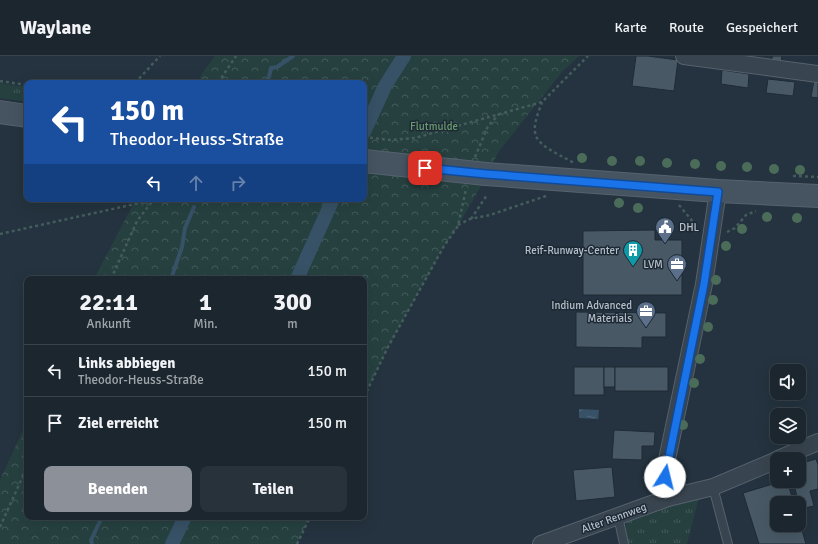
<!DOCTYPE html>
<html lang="de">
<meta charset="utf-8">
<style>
body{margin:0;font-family:Signika,sans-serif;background:#28323b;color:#f1f3f6;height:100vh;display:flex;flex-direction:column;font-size:15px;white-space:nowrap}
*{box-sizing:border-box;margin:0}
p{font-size:13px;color:#a0a5aa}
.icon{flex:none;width:22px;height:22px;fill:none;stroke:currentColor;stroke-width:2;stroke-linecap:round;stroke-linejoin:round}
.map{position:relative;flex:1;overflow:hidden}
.sheet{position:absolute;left:24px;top:220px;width:343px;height:244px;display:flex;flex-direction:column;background:#1b262f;border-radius:8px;box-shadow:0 4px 16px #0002,0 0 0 1px #39434b}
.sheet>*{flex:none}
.hud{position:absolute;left:24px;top:24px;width:343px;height:122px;border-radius:8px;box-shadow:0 4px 16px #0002,0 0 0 1px #39434b;background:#1a4fa0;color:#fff;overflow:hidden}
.buttons{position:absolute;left:770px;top:308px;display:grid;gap:8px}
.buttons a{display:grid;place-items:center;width:36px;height:36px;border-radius:8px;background:#1b262f;box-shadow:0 4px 16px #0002,0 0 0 1px #39434b;font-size:20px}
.pin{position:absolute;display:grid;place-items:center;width:34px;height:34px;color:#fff;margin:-17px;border-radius:8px;box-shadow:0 2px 6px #0006}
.me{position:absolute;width:44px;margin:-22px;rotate:9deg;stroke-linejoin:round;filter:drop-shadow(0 0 3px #0008)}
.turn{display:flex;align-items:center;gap:14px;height:84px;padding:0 20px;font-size:18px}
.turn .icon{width:52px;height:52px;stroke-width:2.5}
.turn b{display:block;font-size:28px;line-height:34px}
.lanes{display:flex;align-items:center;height:38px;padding:0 20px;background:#0003;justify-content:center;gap:20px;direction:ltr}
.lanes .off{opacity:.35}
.eta{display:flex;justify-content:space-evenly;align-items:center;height:68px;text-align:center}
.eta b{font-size:24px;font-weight:700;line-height:28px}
.primary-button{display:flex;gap:8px;margin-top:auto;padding:8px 20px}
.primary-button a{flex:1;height:46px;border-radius:8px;background:#8c9099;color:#fff;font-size:16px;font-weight:700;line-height:46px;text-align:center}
.primary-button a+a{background:#28323b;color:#f1f3f6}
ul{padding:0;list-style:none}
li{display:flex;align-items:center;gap:12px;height:52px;padding:0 20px;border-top:1px solid #39434b}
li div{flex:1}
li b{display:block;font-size:15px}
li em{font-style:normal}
header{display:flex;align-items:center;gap:24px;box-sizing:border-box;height:56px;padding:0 20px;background:#1b262f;border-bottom:1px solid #39434b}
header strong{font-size:19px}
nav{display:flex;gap:22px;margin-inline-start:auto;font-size:14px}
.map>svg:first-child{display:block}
.grass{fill:url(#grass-tufts)}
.park{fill:url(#park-crowns)}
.water{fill:url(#water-ripples)}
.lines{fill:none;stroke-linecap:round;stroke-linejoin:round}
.stream{stroke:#375166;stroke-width:4}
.canal{stroke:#375166;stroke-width:14}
.building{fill:#485965;stroke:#1f2b36}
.lane-casing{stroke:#56626d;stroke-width:10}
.street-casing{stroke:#56626d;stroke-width:18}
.secondary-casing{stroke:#56626d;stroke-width:24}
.path{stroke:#445c5c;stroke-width:2.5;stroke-dasharray:3 3;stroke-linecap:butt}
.lane{stroke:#38444f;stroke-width:8}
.street{stroke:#38444f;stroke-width:16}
.secondary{stroke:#465462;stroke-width:22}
.secondary-bridge-casing{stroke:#56626d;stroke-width:24;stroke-linecap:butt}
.secondary-bridge{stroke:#465462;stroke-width:22}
.tree{fill:#4a6c59}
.route-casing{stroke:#114b97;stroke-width:10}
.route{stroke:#1a73e8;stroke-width:7}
.labels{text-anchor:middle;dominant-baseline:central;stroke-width:3;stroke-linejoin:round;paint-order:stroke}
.park-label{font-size:11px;fill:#6a9b6f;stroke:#1d2934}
.poi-label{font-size:11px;fill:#b4bfca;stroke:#1d2934;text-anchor:end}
.street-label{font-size:11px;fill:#b4bfca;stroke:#1d2934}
</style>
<header>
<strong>Waylane</strong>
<nav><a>Karte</a><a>Route</a><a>Gespeichert</a></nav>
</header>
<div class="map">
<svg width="818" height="488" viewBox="0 0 818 488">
<defs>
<pattern id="grass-tufts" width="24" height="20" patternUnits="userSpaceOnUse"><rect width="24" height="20" fill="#264040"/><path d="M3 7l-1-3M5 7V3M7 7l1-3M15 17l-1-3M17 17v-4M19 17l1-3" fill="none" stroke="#435a5a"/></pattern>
<pattern id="park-crowns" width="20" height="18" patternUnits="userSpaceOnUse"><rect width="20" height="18" fill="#264040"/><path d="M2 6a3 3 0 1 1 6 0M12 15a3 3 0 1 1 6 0" fill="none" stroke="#435a5a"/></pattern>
<pattern id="water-ripples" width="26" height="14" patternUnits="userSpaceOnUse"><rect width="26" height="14" fill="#375166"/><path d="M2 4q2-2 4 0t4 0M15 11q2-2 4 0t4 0" fill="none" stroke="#52687b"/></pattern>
</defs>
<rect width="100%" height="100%" fill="#24333f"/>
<g class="grass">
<path d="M 0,27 L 27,31 L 27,46 L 0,42 Z"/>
<path d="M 699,441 L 687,488 L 626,488 L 625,475 L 627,465 Z"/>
</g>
<g class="park">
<path d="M 215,0 L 579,0 L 562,16 L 499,95 L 476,139 L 458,170 L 444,190 L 388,291 L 364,341 L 364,223 L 94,223 L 136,143 L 364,143 L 364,27 L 197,27 L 203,16 Z"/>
<path d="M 27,365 L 27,461 L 310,461 L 297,488 L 0,488 L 0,424 Z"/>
</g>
<path class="water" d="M 579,353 L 599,354 L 598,363 L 579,362 Z"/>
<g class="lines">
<g class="stream">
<path d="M 265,27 L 269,21 L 271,12 L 277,11 L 293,0"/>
<path d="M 171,223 L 182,191 L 185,172 L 194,151"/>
<path d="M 92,488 L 91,484 L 102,461"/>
</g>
<g class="canal">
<path d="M 364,76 L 385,30 L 404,0"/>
<path d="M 297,223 L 333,143"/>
<path d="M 172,488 L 185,461"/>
</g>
</g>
<g class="building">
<path d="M 636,0 L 648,0 L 678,4 L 674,35 L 632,30 Z"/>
<path d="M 772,0 L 782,0 L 781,7 L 772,5 Z"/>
<path d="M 722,14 L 749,18 L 748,32 L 721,28 Z"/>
<path d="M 768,23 L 795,26 L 793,40 L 766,37 Z"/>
<path d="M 814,24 L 818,25 L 818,42 L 811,41 Z"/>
<path d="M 655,174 L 655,184 L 682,184 L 682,239 L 583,239 L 583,175 Z"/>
<path d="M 576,256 L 666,257 L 666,281 L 642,281 L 642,292 L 576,291 Z"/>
<rect x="574" y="311" width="30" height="28"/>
<rect x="604" y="311" width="11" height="20"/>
<rect x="615" y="311" width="53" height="24"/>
<path d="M 614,374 L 655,376 L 654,390 L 642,390 L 642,404 L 612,403 Z"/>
<path d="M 816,403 L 818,409 L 818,433 L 810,435 L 814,450 L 800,453 L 793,425 L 799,425 L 799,408 Z"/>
<path d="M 612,411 L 615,441 L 576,445 L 573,414 Z"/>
<path d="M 783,425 L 787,425 L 794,447 L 777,447 L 777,469 L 799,469 L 799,464 L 806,488 L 759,488 L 743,437 Z"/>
</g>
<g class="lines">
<defs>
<g id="lane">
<path d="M 713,431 L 728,488"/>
<path d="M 618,460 L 624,488"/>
</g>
<g id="street">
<path d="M 684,0 L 818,18"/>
<path d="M 778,403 L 818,386"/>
<path d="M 668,442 L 664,430 L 665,413 L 704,228 L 718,135"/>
<path d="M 541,488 L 668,442 L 713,431 L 777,404"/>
</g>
<g id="secondary">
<path d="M 0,56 L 27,60"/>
<path d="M 486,118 L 718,135 L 818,140"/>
</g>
</defs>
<use href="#lane" class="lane-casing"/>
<use href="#street" class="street-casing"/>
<use href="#secondary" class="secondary-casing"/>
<g class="path">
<path d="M 0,25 L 27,29"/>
<path d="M 135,27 L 160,0"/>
<path d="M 218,27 L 236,0"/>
<path d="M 542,46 C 539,55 532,70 536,80 C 540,91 564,101 574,107"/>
<path d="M 364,81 L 390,84 L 415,82 L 542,46 L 588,0"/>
<path d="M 475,101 L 488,70 L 499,58"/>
<path d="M 793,120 L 818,121"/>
<path d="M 679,149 L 693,166 L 697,178"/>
<path d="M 471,163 L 487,139"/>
<path d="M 458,169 L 470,163 L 490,159 L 546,140"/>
<path d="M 727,176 L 735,172 L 746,159 L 756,155"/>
<path d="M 0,178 L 153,144"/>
<path d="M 111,223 L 137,165 L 154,143"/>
<path d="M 364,341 L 388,291 L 444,190 L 458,170 L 466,133"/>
<path d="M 0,471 L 27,411"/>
<path d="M 297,488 L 310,461"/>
</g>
<use href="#lane" class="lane"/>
<use href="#street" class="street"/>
<use href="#secondary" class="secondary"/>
<defs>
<path id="secondary-bridge" d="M 364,105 L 486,118"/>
</defs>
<use href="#secondary-bridge" class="secondary-bridge-casing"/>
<use href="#secondary-bridge" class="secondary-bridge"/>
</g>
<g class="tree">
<circle cx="582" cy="102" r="5"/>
<circle cx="612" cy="105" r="5"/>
<circle cx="640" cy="105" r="5"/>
<circle cx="667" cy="107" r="5"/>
<circle cx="695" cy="108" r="5"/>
<circle cx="721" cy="110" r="5"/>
<circle cx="747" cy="111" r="5"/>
<circle cx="774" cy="113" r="5"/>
<circle cx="800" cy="114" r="5"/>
<circle cx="619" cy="147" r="5"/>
<circle cx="638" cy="152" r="5"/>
<circle cx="767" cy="161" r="5"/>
<circle cx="797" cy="162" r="5"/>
<circle cx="742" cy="173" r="5"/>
<circle cx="726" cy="190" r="5"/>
<circle cx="716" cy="224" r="5"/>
<circle cx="713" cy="244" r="5"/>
<circle cx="708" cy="271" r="5"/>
<circle cx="700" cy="303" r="5"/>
<circle cx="694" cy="327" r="5"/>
<circle cx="683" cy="369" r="5"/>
</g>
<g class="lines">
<defs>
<path id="route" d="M 425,112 L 486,118 L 718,136 L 704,228 L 665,421"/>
</defs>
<use href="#route" class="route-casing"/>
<use href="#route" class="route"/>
</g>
<defs>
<symbol id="civic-pin" viewBox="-11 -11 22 30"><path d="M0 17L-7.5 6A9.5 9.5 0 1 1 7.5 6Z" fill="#5c6f8a" stroke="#1d2934"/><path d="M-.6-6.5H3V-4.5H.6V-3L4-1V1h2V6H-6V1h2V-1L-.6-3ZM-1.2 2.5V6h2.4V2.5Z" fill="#fff"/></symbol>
<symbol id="building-pin" viewBox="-11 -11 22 30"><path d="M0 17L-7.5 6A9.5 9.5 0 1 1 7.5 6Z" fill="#0f9aa8" stroke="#1d2934"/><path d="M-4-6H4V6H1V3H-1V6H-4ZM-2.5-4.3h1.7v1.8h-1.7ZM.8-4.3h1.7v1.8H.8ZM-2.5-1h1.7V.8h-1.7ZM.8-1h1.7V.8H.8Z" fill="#fff"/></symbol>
<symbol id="office-pin" viewBox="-11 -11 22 30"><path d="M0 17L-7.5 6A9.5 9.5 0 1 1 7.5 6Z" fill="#5c6f8a" stroke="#1d2934"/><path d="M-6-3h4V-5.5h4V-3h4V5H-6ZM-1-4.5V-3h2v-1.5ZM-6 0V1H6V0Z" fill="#fff"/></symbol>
</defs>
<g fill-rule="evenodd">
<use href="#civic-pin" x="654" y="160" width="22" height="30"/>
<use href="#building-pin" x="622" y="183" width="22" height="30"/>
<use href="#office-pin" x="666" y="197" width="22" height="30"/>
<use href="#office-pin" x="635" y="244" width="22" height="30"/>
</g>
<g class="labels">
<g class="park-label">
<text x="434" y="70">Flutmulde</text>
</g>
<g class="poi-label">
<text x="679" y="171" text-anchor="start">DHL</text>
<text x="619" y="194">Reif-Runway-Center</text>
<text x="663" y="208">LVM</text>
<text x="632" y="249">Indium Advanced<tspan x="632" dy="13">Materials</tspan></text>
</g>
<g class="street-label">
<text transform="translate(614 462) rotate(-20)">Alter Rennweg</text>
</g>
</g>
</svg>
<div class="buttons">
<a><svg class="icon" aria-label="sound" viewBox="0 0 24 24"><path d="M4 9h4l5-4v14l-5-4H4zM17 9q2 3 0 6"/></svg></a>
<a><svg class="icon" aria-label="layers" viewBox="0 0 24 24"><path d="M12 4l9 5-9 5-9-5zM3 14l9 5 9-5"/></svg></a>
<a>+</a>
<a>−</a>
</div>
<div class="pin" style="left:425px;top:112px;background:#d93025"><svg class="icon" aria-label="arrive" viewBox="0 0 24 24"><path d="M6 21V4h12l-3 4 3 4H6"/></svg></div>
<svg class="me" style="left:665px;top:421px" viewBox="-20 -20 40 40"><circle r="19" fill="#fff"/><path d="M0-13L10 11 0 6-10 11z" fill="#1a73e8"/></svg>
<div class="hud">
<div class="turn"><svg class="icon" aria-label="left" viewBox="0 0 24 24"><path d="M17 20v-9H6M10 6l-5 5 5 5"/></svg><div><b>150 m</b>Theodor-Heuss-Straße</div></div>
<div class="lanes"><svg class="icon" aria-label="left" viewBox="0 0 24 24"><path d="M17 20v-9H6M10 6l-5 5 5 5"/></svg><svg class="icon off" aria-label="ahead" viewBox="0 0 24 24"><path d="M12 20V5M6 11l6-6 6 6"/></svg><svg class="icon off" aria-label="right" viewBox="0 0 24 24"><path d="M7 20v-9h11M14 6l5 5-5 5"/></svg></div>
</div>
<section class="sheet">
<div class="eta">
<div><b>22:11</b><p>Ankunft</p></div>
<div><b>1</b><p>Min.</p></div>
<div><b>300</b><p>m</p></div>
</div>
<ul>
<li><svg class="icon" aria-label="left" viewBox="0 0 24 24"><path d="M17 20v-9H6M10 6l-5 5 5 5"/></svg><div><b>Links abbiegen</b><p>Theodor-Heuss-Straße</p></div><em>150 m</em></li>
<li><svg class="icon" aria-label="arrive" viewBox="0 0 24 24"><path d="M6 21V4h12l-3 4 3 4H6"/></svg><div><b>Ziel erreicht</b></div><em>150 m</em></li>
</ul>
<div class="primary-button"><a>Beenden</a><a>Teilen</a></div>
</section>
</div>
